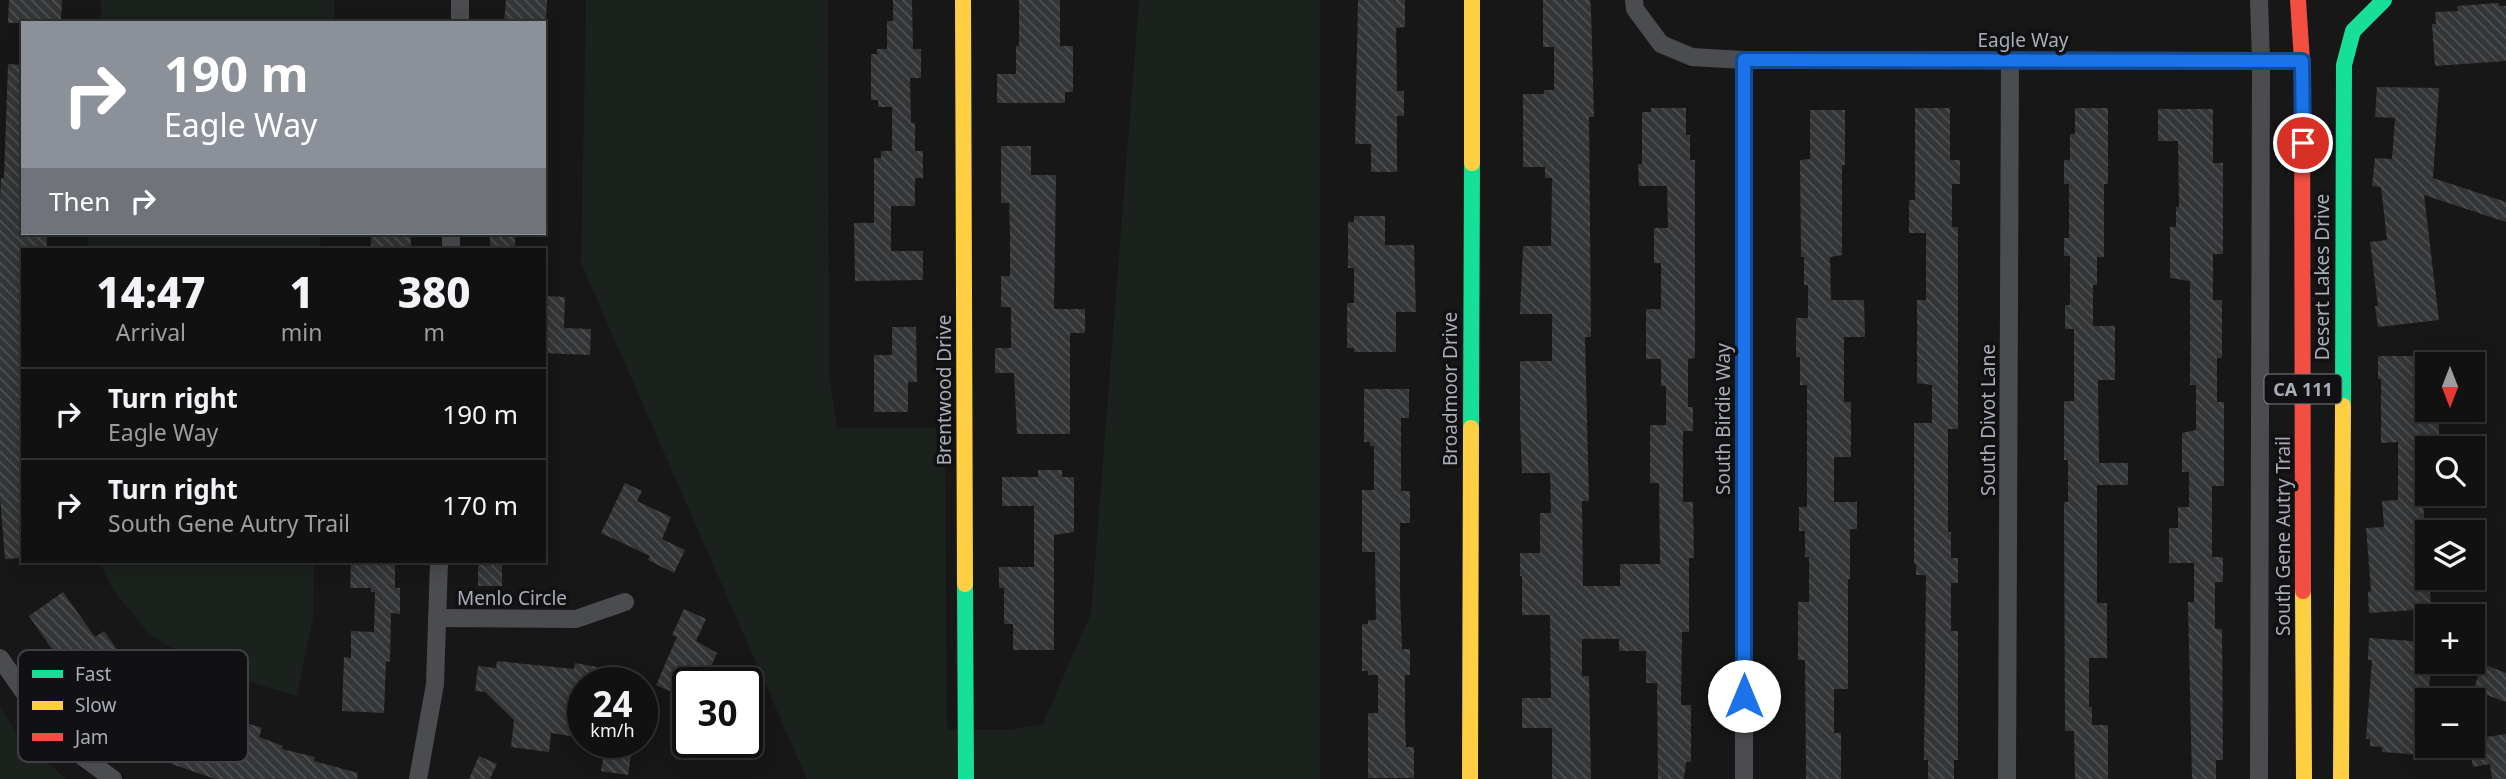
<!DOCTYPE html>
<meta charset="utf-8">
<style>
body{margin:0;font-family:"Noto Sans",sans-serif;background:#1e1f1f;color:#f1f3f6;height:100vh;display:flex;flex-direction:column;font-size:26px;white-space:nowrap}
*{box-sizing:border-box;margin:0}
p{font-size:23px;color:#9c9d9f}
.icon{flex:none;width:38px;height:38px;fill:none;stroke:currentColor;stroke-width:2;stroke-linecap:round;stroke-linejoin:round}
.map{position:relative;flex:1;overflow:hidden}
.sheet{position:absolute;left:21px;top:248px;width:525px;height:315px;display:flex;flex-direction:column;background:#111;border-radius:0px;box-shadow:0 4px 18px #0003,0 0 0 2px #303131}
.sheet>*{flex:none}
.banner{position:absolute;left:21px;top:21px;width:525px;height:214px;border-radius:0px;box-shadow:0 4px 18px #0003,0 0 0 2px #303131;background:#8c9099;color:#fff;overflow:hidden}
.needle{width:46px;rotate:180deg}
.buttons{position:absolute;left:2415px;top:352px;display:grid;gap:14px}
.buttons a{display:grid;place-items:center;width:70px;height:70px;border-radius:0px;background:#111;box-shadow:0 4px 18px #0003,0 0 0 2px #303131;font-size:35px}
.speed{position:absolute;left:567px;top:667px;display:flex;gap:14px;font-size:35px;font-weight:700;text-align:center}
.speed>*{display:grid;place-content:center;width:91px;height:91px;border-radius:50%;background:#111;box-shadow:0 4px 18px #0003,0 0 0 2px #303131;line-height:1}
.speed small{font-size:18px;font-weight:400}
.speed .limit{border:4px solid #111;border-radius:10px;background:#fff;color:#111}
.pin{position:absolute;display:grid;place-items:center;width:60px;height:60px;color:#fff;margin:-30px;border:4px solid #fff;border-radius:50%;box-shadow:0 2px 7px #0007}
.me{position:absolute;width:77px;margin:-38px;rotate:0deg;stroke-linejoin:round;filter:drop-shadow(0 0 5px #0008)}
.turn{display:flex;align-items:center;gap:24px;height:147px;padding:0 28px;font-size:32px}
.turn .icon{width:91px;height:91px;stroke-width:2.5}
.turn b{display:block;font-size:49px;line-height:60px}
.then{display:flex;align-items:center;height:66px;padding:0 28px;background:#0003;gap:14px;font-size:26px}
.eta{display:flex;justify-content:space-evenly;align-items:center;height:119px;text-align:center}
.eta b{font-size:42px;font-weight:800;line-height:49px}
ul{padding:0;list-style:none}
li{display:flex;align-items:center;gap:21px;height:91px;padding:0 28px;border-top:2px solid #303131}
li div{flex:1}
li b{display:block;font-size:26px}
li em{font-style:normal}
.map>svg:first-child{display:block}
.green{fill:#1b211c}
.building{fill:url(#building-back-hatch)}
.lines{fill:none;stroke-linecap:round;stroke-linejoin:round}
.street{stroke:#4b4c50;stroke-width:18}
.fast{stroke:#16e098;stroke-width:16}
.slow{stroke:#ffcf43;stroke-width:16}
.jam{stroke:#f24e42;stroke-width:16}
.route-casing{stroke:#114b97;stroke-width:18}
.route{stroke:#1a73e8;stroke-width:12}
.labels{text-anchor:middle;dominant-baseline:central;stroke-width:7;stroke-linejoin:round;paint-order:stroke}
.shield{fill:#111113;stroke:#7b7e86;stroke-width:2}
.shield-label{font-size:18px;font-weight:bold;fill:#a8adb8}
.street-label{font-size:19px;fill:#a8adb8;stroke:#111113}
.key{fill:#111113;stroke:#3e4045;stroke-width:2}
.key-label{font-size:19px;fill:#a8adb8}
</style>
<div class="map">
<svg width="2506" height="779" viewBox="0 0 2506 779">
<defs>
<pattern id="building-back-hatch" width="6" height="6" patternUnits="userSpaceOnUse" patternTransform="scale(1.75)"><rect width="6" height="6" fill="#343537"/><path d="M-1 5l2 2M0 0l6 6M5-1l2 2" fill="none" stroke="#4f5052"/></pattern>
</defs>
<rect width="100%" height="100%" fill="#171717"/>
<g class="green">
<path d="M 101,0 L 334,0 L 334,23 L 100,23 Z"/>
<path d="M 586,0 L 828,0 L 829,374 L 837,428 L 945,428 L 947,730 L 1009,730 L 1043,724 L 1091,613 L 1139,0 L 1320,0 L 1320,779 L 807,779 L 581,263 Z"/>
<path d="M 89,233 L 321,233 L 320,250 L 88,250 Z"/>
<path d="M 99,562 L 314,562 L 313,618 L 297,696 L 211,671 L 150,635 L 112,588 Z"/>
<path d="M 0,706 L 19,737 L 66,779 L 0,779 Z"/>
</g>
<g class="building">
<path d="M 9,0 L 62,0 L 61,23 L 8,23 Z"/>
<path d="M 506,0 L 547,0 L 546,23 L 504,23 Z"/>
<path d="M 893,0 L 912,0 L 913,49 L 921,49 L 921,78 L 910,78 L 911,123 L 915,123 L 915,151 L 923,151 L 923,178 L 915,178 L 915,206 L 891,206 L 891,251 L 923,251 L 923,280 L 855,281 L 854,223 L 874,223 L 874,158 L 881,158 L 881,151 L 892,151 L 892,107 L 878,107 L 878,100 L 871,100 L 871,54 L 877,54 L 877,49 L 887,49 L 887,21 L 893,21 Z"/>
<path d="M 1019,0 L 1060,0 L 1060,46 L 1073,46 L 1073,92 L 1065,92 L 1065,103 L 997,103 L 997,74 L 1016,74 L 1016,46 L 1019,46 Z"/>
<path d="M 1358,0 L 1405,0 L 1405,27 L 1396,28 L 1397,91 L 1404,91 L 1404,116 L 1397,116 L 1397,172 L 1371,172 L 1371,144 L 1355,144 Z"/>
<path d="M 1543,0 L 1590,0 L 1591,9 L 1594,117 L 1589,117 L 1591,337 L 1585,337 L 1589,501 L 1582,501 L 1583,586 L 1620,586 L 1620,564 L 1660,564 L 1659,483 L 1650,483 L 1650,425 L 1666,425 L 1666,386 L 1661,386 L 1661,359 L 1646,359 L 1646,309 L 1661,309 L 1661,263 L 1654,263 L 1654,228 L 1668,228 L 1667,186 L 1639,186 L 1638,164 L 1642,164 L 1642,112 L 1651,112 L 1651,108 L 1686,108 L 1686,135 L 1690,135 L 1690,160 L 1695,160 L 1695,358 L 1688,359 L 1688,407 L 1693,407 L 1693,431 L 1683,431 L 1683,502 L 1693,502 L 1694,558 L 1689,558 L 1689,632 L 1682,632 L 1681,705 L 1691,705 L 1691,762 L 1686,762 L 1684,779 L 1658,779 L 1657,683 L 1646,683 L 1646,651 L 1619,651 L 1619,639 L 1582,639 L 1582,676 L 1589,676 L 1591,779 L 1552,779 L 1552,728 L 1522,728 L 1522,698 L 1551,698 L 1550,615 L 1522,615 L 1522,576 L 1520,576 L 1520,553 L 1540,553 L 1540,513 L 1551,513 L 1550,473 L 1522,473 L 1520,422 L 1520,361 L 1552,361 L 1552,314 L 1520,314 L 1523,246 L 1551,246 L 1552,178 L 1545,178 L 1545,167 L 1523,167 L 1523,94 L 1544,94 L 1544,90 L 1554,90 L 1554,47 L 1543,47 Z"/>
<path d="M 2499,3 L 2499,6 L 2506,6 L 2506,61 L 2435,66 L 2432,24 L 2436,24 L 2435,12 L 2458,11 L 2457,6 Z"/>
<path d="M 8,64 L 23,65 L 23,233 L 47,233 L 47,250 L 23,250 L 23,558 L 5,559 L 0,496 L 0,202 L 1,178 L 4,178 Z"/>
<path d="M 2377,87 L 2439,88 L 2433,178 L 2506,202 L 2506,222 L 2424,195 L 2439,320 L 2378,327 L 2375,306 L 2378,306 L 2370,242 L 2387,240 L 2381,187 L 2372,186 L 2375,158 L 2392,159 L 2395,118 L 2375,117 Z"/>
<path d="M 1915,108 L 1950,108 L 1950,160 L 1960,160 L 1960,184 L 1952,184 L 1952,227 L 1958,227 L 1958,429 L 1948,429 L 1948,532 L 1951,532 L 1951,558 L 1958,558 L 1958,583 L 1951,583 L 1951,631 L 1958,631 L 1958,760 L 1954,760 L 1954,779 L 1928,779 L 1928,760 L 1924,760 L 1926,575 L 1916,575 L 1916,564 L 1914,564 L 1914,423 L 1932,423 L 1932,385 L 1917,383 L 1917,300 L 1926,300 L 1926,233 L 1909,233 L 1909,200 L 1915,200 Z"/>
<path d="M 2075,108 L 2108,108 L 2108,184 L 2104,184 L 2104,257 L 2097,257 L 2097,285 L 2093,285 L 2093,326 L 2115,326 L 2115,380 L 2098,380 L 2099,463 L 2128,463 L 2128,485 L 2097,485 L 2097,603 L 2107,603 L 2107,658 L 2089,658 L 2089,707 L 2092,707 L 2092,725 L 2108,725 L 2108,779 L 2075,779 L 2074,731 L 2065,731 L 2064,502 L 2068,502 L 2068,460 L 2064,460 L 2064,401 L 2074,401 L 2074,329 L 2065,329 L 2065,305 L 2070,305 L 2070,256 L 2064,256 L 2064,238 L 2069,238 L 2069,184 L 2064,184 L 2064,160 L 2070,160 L 2070,134 L 2075,134 Z"/>
<path d="M 2158,109 L 2213,109 L 2213,163 L 2223,163 L 2223,254 L 2213,254 L 2213,300 L 2222,300 L 2222,358 L 2217,358 L 2217,402 L 2224,402 L 2224,486 L 2212,486 L 2212,557 L 2223,557 L 2223,582 L 2215,582 L 2215,629 L 2222,629 L 2223,760 L 2216,760 L 2216,779 L 2192,779 L 2188,602 L 2194,602 L 2194,563 L 2169,563 L 2169,528 L 2178,528 L 2178,507 L 2189,507 L 2189,472 L 2182,472 L 2182,433 L 2196,430 L 2196,385 L 2190,385 L 2190,281 L 2170,278 L 2170,227 L 2176,227 L 2176,207 L 2179,207 L 2178,141 L 2158,141 Z"/>
<path d="M 1810,110 L 1845,110 L 1845,165 L 1842,165 L 1842,255 L 1830,257 L 1831,300 L 1864,300 L 1865,337 L 1844,337 L 1844,402 L 1851,402 L 1851,457 L 1834,457 L 1834,502 L 1857,502 L 1857,529 L 1850,529 L 1850,579 L 1848,579 L 1848,689 L 1834,689 L 1834,733 L 1841,733 L 1841,779 L 1806,779 L 1805,660 L 1798,660 L 1798,602 L 1809,602 L 1809,557 L 1805,557 L 1805,531 L 1799,531 L 1799,507 L 1807,507 L 1807,385 L 1800,385 L 1800,357 L 1796,357 L 1796,318 L 1808,318 L 1808,285 L 1804,285 L 1804,257 L 1801,257 L 1800,160 L 1810,159 Z"/>
<path d="M 1001,146 L 1031,146 L 1031,175 L 1056,175 L 1054,309 L 1085,309 L 1085,333 L 1070,333 L 1070,434 L 1017,434 L 1014,373 L 995,373 L 995,348 L 1011,348 L 1011,307 L 1001,307 L 1001,276 L 1010,276 L 1010,231 L 1009,203 L 1001,203 Z"/>
<path d="M 1354,216 L 1385,216 L 1385,245 L 1414,245 L 1416,312 L 1396,312 L 1396,352 L 1354,352 L 1354,348 L 1347,348 L 1347,303 L 1354,303 L 1354,268 L 1348,268 L 1348,222 L 1354,222 Z"/>
<rect x="371" y="233" width="40" height="17"/>
<rect x="490" y="233" width="25" height="17"/>
<path d="M 544,296 L 565,297 L 564,328 L 591,329 L 590,355 L 544,353 Z"/>
<path d="M 892,327 L 916,327 L 917,382 L 908,382 L 908,412 L 874,412 L 874,355 L 892,355 Z"/>
<path d="M 2378,356 L 2427,356 L 2427,410 L 2439,410 L 2439,448 L 2427,448 L 2427,470 L 2421,470 L 2427,564 L 2414,564 L 2427,569 L 2432,609 L 2369,613 L 2368,592 L 2371,591 L 2366,528 L 2384,527 L 2382,501 L 2398,500 L 2398,442 L 2381,443 L 2381,379 L 2378,379 Z"/>
<path d="M 1364,389 L 1409,389 L 1409,418 L 1401,418 L 1401,491 L 1410,491 L 1410,523 L 1400,523 L 1400,593 L 1402,649 L 1410,649 L 1410,675 L 1405,675 L 1405,721 L 1406,747 L 1414,747 L 1414,778 L 1368,778 L 1368,713 L 1378,713 L 1378,675 L 1368,675 L 1368,671 L 1362,671 L 1362,624 L 1368,624 L 1368,620 L 1376,620 L 1375,552 L 1362,552 L 1362,490 L 1374,490 L 1374,446 L 1370,446 L 1370,442 L 1364,442 Z"/>
<path d="M 1038,470 L 1062,470 L 1062,477 L 1074,477 L 1074,532 L 1054,535 L 1054,650 L 1013,650 L 1013,624 L 1004,624 L 1004,588 L 999,588 L 999,567 L 1034,567 L 1034,506 L 1002,506 L 1002,477 L 1038,477 Z"/>
<path d="M 625,483 L 642,491 L 637,501 L 671,517 L 662,539 L 685,550 L 674,573 L 648,560 L 650,556 L 601,533 Z"/>
<path d="M 351,562 L 395,562 L 395,588 L 400,588 L 400,614 L 391,613 L 390,662 L 386,661 L 384,713 L 342,711 L 344,657 L 351,658 L 351,631 L 374,632 L 375,592 L 371,592 L 371,588 L 350,588 Z"/>
<rect x="478" y="562" width="24" height="24"/>
<path d="M 63,592 L 95,637 L 104,631 L 118,651 L 74,681 L 29,616 Z"/>
<path d="M 684,609 L 706,619 L 696,641 L 717,653 L 704,682 L 688,682 L 688,699 L 656,685 L 677,637 L 672,635 Z"/>
<path d="M 2369,638 L 2427,642 L 2427,662 L 2431,662 L 2424,755 L 2382,752 L 2382,747 L 2370,746 L 2370,739 L 2366,739 L 2372,660 L 2368,660 Z"/>
<path d="M 141,659 L 198,696 L 187,713 L 224,726 L 228,717 L 262,728 L 259,737 L 283,746 L 282,749 L 315,757 L 314,761 L 358,773 L 357,779 L 215,779 L 172,764 L 134,739 L 140,730 L 108,709 Z"/>
<path d="M 497,661 L 574,669 L 575,663 L 597,667 L 594,682 L 583,682 L 583,738 L 551,733 L 549,752 L 511,747 L 514,720 L 485,692 L 475,691 L 478,666 L 496,668 Z"/>
<path d="M 2483,664 L 2506,673 L 2506,702 L 2473,690 Z"/>
<path d="M 2506,734 L 2506,779 L 2492,779 L 2490,764 L 2473,767 L 2469,746 L 2473,746 L 2473,739 Z"/>
<path d="M 606,742 L 633,742 L 628,775 L 601,771 Z"/>
<path d="M 479,756 L 497,764 L 490,779 L 469,779 Z"/>
</g>
<g class="lines">
<g class="street">
<path d="M 1634,0 L 1635,9 L 1661,44 L 1692,57 L 1744,60 L 2302,61"/>
<path d="M 2259,0 L 2261,61 L 2259,779"/>
<path d="M 460,23 L 460,0"/>
<path d="M 1744,60 L 1744,779"/>
<path d="M 451,250 L 451,233"/>
<path d="M 437,618 L 576,619 L 625,602"/>
<path d="M 0,658 L 33,705 L 75,751 L 113,779"/>
<path d="M 418,779 L 435,684 L 439,562"/>
<path d="M 2007,779 L 2010,61"/>
</g>
<g class="fast">
<path d="M 2343,406 L 2344,65 L 2353,31 L 2384,0"/>
<path d="M 1471,428 L 1472,163"/>
<path d="M 965,584 L 966,779"/>
</g>
<g class="slow">
<path d="M 963,0 L 965,584"/>
<path d="M 1472,163 L 1472,0"/>
<path d="M 2303,591 L 2304,779"/>
<path d="M 1470,779 L 1471,428"/>
<path d="M 2341,779 L 2343,406"/>
</g>
<path class="jam" d="M 2298,0 L 2302,61 L 2303,591"/>
</g>
<g class="lines">
<defs>
<path id="route" d="M 1744,696 L 1744,60 L 2302,61 L 2303,143"/>
</defs>
<use href="#route" class="route-casing"/>
<use href="#route" class="route"/>
</g>
<g class="labels">
<rect class="shield" x="2264.5" y="374.5" width="77" height="29" rx="5"/>
<g class="shield-label">
<text x="2303" y="389">CA 111</text>
</g>
<g class="street-label">
<text x="2023" y="40">Eagle Way</text>
<text transform="translate(2322 277) rotate(-90)">Desert Lakes Drive</text>
<text transform="translate(1450 389) rotate(-90)">Broadmoor Drive</text>
<text transform="translate(944 390) rotate(-90)">Brentwood Drive</text>
<text transform="translate(1723 419) rotate(-90)">South Birdie Way</text>
<text transform="translate(1988 420) rotate(-90)">South Divot Lane</text>
<text transform="translate(2283 536) rotate(-90)">South Gene Autry Trail</text>
<text x="512" y="598">Menlo Circle</text>
</g>
</g>
<rect x="18" y="650" width="230" height="112" rx="10" class="key"/>
<rect x="32" y="670" width="31" height="8" fill="#16e098"/>
<rect x="32" y="701" width="31" height="9" fill="#ffcf43"/>
<rect x="32" y="733" width="31" height="8" fill="#f24e42"/>
<g class="key-label">
<text x="75" y="681">Fast</text>
<text x="75" y="712">Slow</text>
<text x="75" y="744">Jam</text>
</g>
</svg>
<div class="buttons">
<a><svg class="needle" viewBox="-14 -14 28 28"><path d="M0-13l5 13h-10z" fill="#e53935"/><path d="M0 13l5-13h-10z" fill="#9c9d9f"/></svg></a>
<a><svg class="icon" aria-label="search" viewBox="0 0 24 24"><circle cx="10" cy="10" r="6"/><path d="M15 15l6 6"/></svg></a>
<a><svg class="icon" aria-label="layers" viewBox="0 0 24 24"><path d="M12 4l9 5-9 5-9-5zM3 14l9 5 9-5"/></svg></a>
<a>+</a>
<a>−</a>
</div>
<div class="speed"><div>24<small>km/h</small></div><div class="limit">30</div></div>
<div class="pin" style="left:2303px;top:143px;background:#d93025"><svg class="icon" aria-label="arrive" viewBox="0 0 24 24"><path d="M6 21V4h12l-3 4 3 4H6"/></svg></div>
<svg class="me" style="left:1744px;top:696px" viewBox="-20 -20 40 40"><circle r="19" fill="#fff"/><path d="M0-13L10 11 0 6-10 11z" fill="#1a73e8"/></svg>
<div class="banner">
<div class="turn"><svg class="icon" aria-label="right" viewBox="0 0 24 24"><path d="M7 20v-9h11M14 6l5 5-5 5"/></svg><div><b>190 m</b>Eagle Way</div></div>
<div class="then">Then<svg class="icon" aria-label="right" viewBox="0 0 24 24"><path d="M7 20v-9h11M14 6l5 5-5 5"/></svg></div>
</div>
<section class="sheet">
<div class="eta">
<div><b>14:47</b><p>Arrival</p></div>
<div><b>1</b><p>min</p></div>
<div><b>380</b><p>m</p></div>
</div>
<ul>
<li><svg class="icon" aria-label="right" viewBox="0 0 24 24"><path d="M7 20v-9h11M14 6l5 5-5 5"/></svg><div><b>Turn right</b><p>Eagle Way</p></div><em>190 m</em></li>
<li><svg class="icon" aria-label="right" viewBox="0 0 24 24"><path d="M7 20v-9h11M14 6l5 5-5 5"/></svg><div><b>Turn right</b><p>South Gene Autry Trail</p></div><em>170 m</em></li>
</ul>
</section>
</div>
